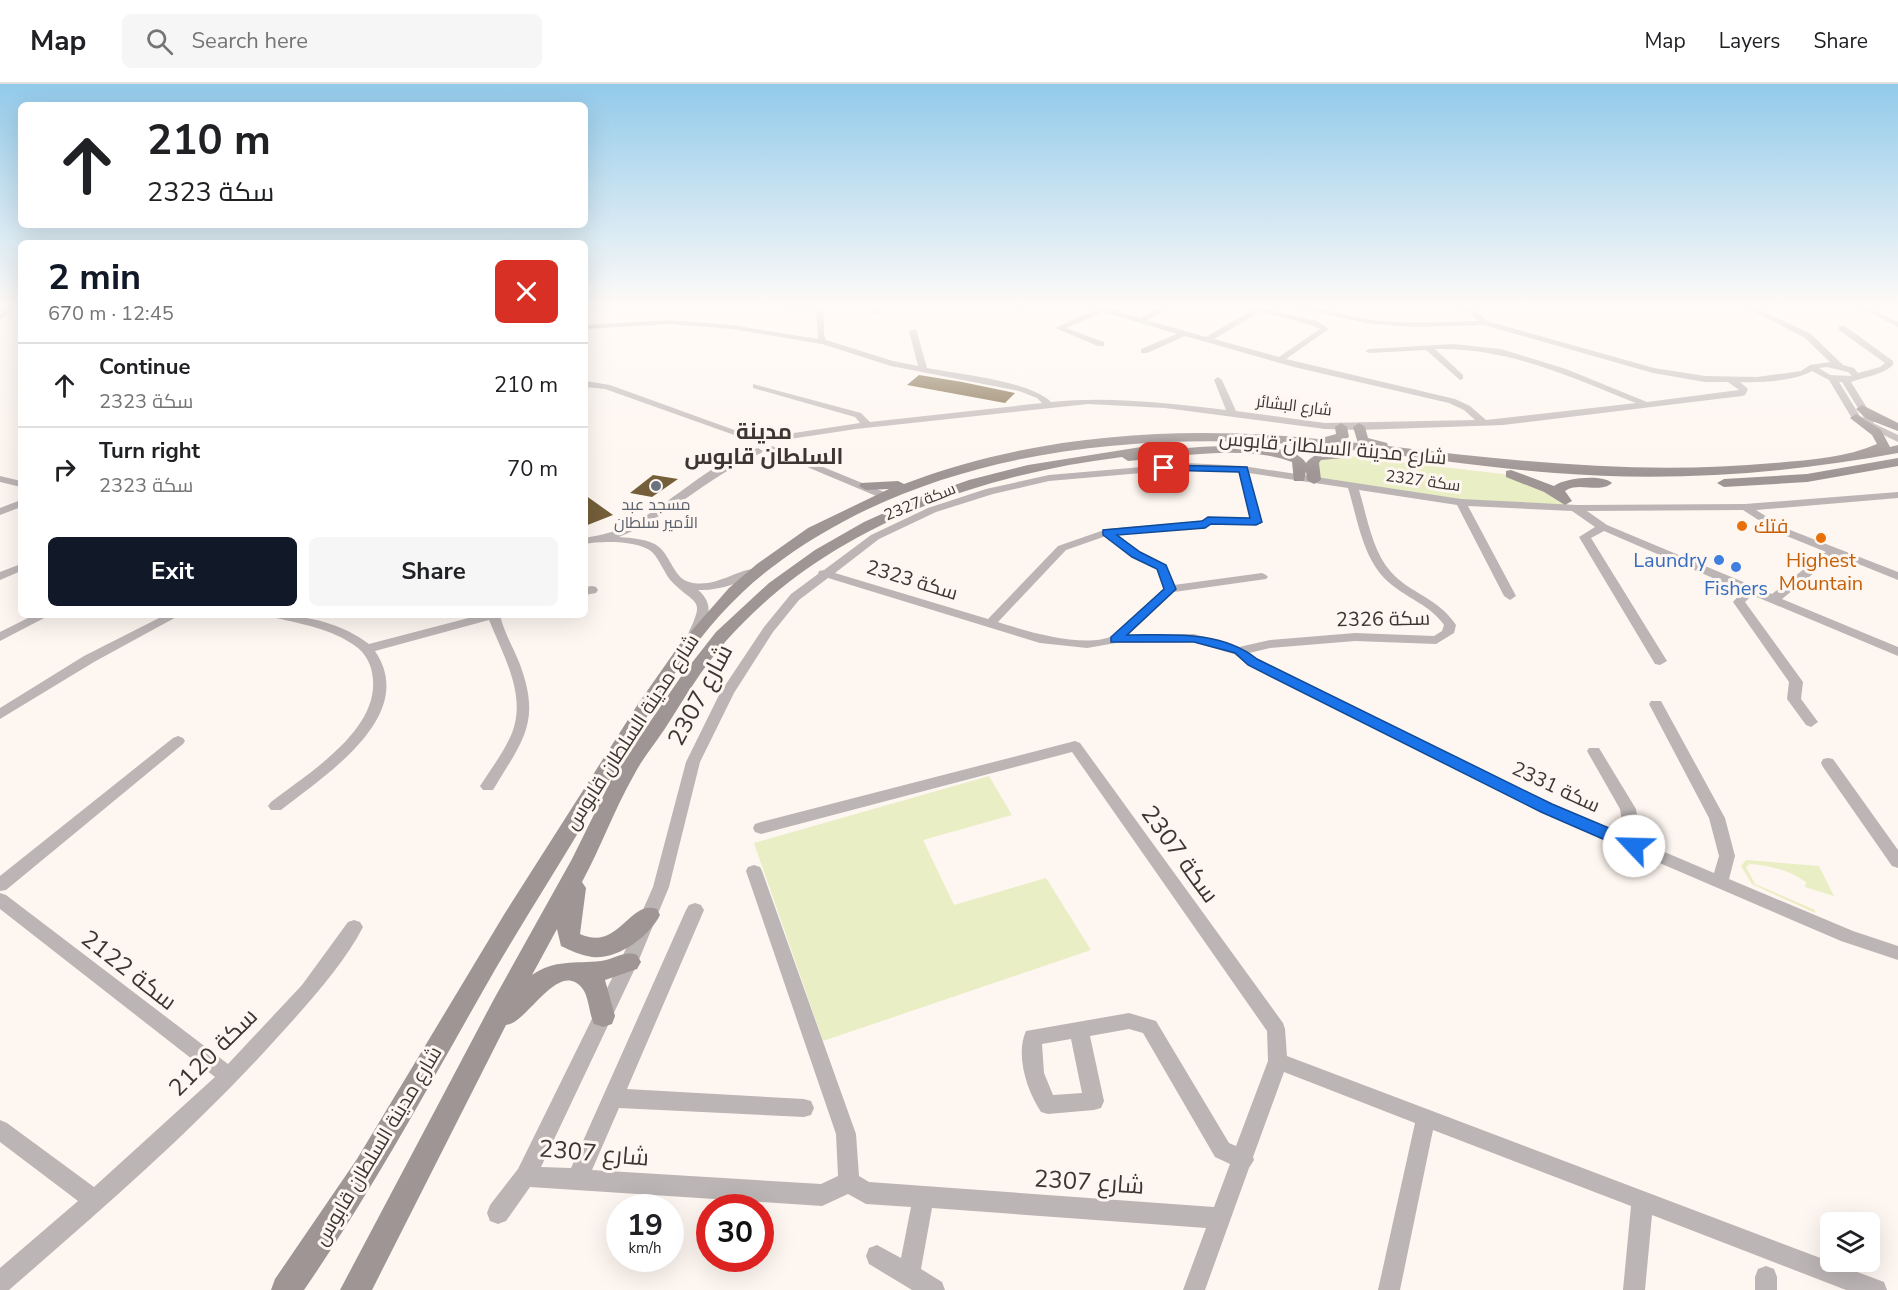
<!DOCTYPE html>
<meta charset="utf-8">
<style>
body{margin:0;font-family:"Nunito Sans",Cairo,sans-serif;background:#f6f6f6;color:#202124;height:100vh;display:flex;flex-direction:column;font-size:22px;white-space:nowrap}
*{box-sizing:border-box;margin:0}
p{font-size:20px;color:#757577}
.icon{flex:none;width:33px;height:33px;fill:none;stroke:currentColor;stroke-width:2;stroke-linecap:round;stroke-linejoin:round}
.map{position:relative;flex:1;overflow:hidden}
.sheet{position:absolute;left:18px;top:156px;width:570px;height:378px;display:flex;flex-direction:column;background:#fff;border-radius:9px;box-shadow:0 6px 24px #0002}
.sheet>*{flex:none}
.banner{position:absolute;left:18px;top:18px;width:570px;height:126px;border-radius:9px;box-shadow:0 6px 24px #0002;background:#fff;color:#202124;overflow:hidden}
.controls{position:absolute;left:1820px;top:1128px;display:grid;gap:12px}
.controls a{display:grid;place-items:center;width:60px;height:60px;border-radius:9px;background:#fff;box-shadow:0 6px 24px #0002;font-size:30px}
.speed{position:absolute;left:606px;top:1110px;display:flex;gap:12px;font-size:30px;font-weight:700;text-align:center}
.speed>*{display:grid;place-content:center;width:78px;height:78px;border-radius:50%;background:#fff;box-shadow:0 6px 24px #0002;line-height:1}
.speed small{font-size:15px;font-weight:400}
.speed .limit{border:9px solid #d22;background:#fff;color:#111}
.pin{position:absolute;display:grid;place-items:center;width:51px;height:51px;color:#fff;margin:-26px;border-radius:12px;box-shadow:0 3px 9px #0006}
.me{position:absolute;width:66px;margin:-33px;rotate:294deg;stroke-linejoin:round;filter:drop-shadow(0 0 4px #0008)}
.turn{display:flex;align-items:center;gap:21px;height:126px;padding:0 30px;font-size:27px}
.turn .icon{width:78px;height:78px;stroke-width:2.5}
.turn b{display:block;font-size:42px;line-height:51px}
.round{display:grid;place-items:center;flex:none;width:63px;height:63px;border-radius:9px;background:#f6f6f6}
.summary{display:flex;align-items:center;justify-content:space-between;height:102px;padding:0 30px}
h1{font-size:36px;font-weight:700;line-height:45px;color:#111827}
.action{display:flex;gap:12px;margin-top:auto;padding:12px 30px}
.action a{flex:1;height:69px;border-radius:9px;background:#111827;color:#fff;font-size:24px;font-weight:700;line-height:69px;text-align:center}
.action a+a{background:#f6f6f6;color:#202124}
ul{padding:0;list-style:none}
li{display:flex;align-items:center;gap:18px;height:84px;padding:0 30px;border-top:2px solid #e0e0e0}
li div{flex:1}
li b{display:block;font-size:22px}
li em{font-style:normal}
header{display:flex;align-items:center;gap:36px;box-sizing:border-box;height:84px;padding:0 30px;background:#fff;border-bottom:2px solid #e0e0e0}
header strong{font-size:28px}
nav{display:flex;gap:33px;margin-inline-start:auto;font-size:21px}
.search{width:420px;height:54px;background:#f6f6f6;display:flex;align-items:center;gap:15px;box-sizing:border-box;padding:0 21px;border-radius:9px;color:#757577;font-size:22px}
.map>svg:first-child{display:block}
.green{fill:#e9eec4}
.building{fill:#755f3a}
.lines{fill:none;stroke-linecap:round;stroke-linejoin:round}
.minor{fill:#bcb5b5;fill-rule:evenodd}
.tertiary{fill:#bcb5b5;fill-rule:evenodd}
.secondary{fill:#9f9594;fill-rule:evenodd}
.route{fill:#1a73e8;stroke:#114b97;stroke-width:1.5}
.worship-dot{fill:#6b7280;stroke:#fef6f0;stroke-width:2}
.food-dot{fill:#e8710a;stroke:#fef6f0;stroke-width:2}
.shop-dot{fill:#3f7fe0;stroke:#fef6f0;stroke-width:2}
.labels{text-anchor:middle;dominant-baseline:central;stroke-width:6;stroke-linejoin:round;paint-order:stroke}
.far-street-label{font-size:16px;fill:#3b3632;stroke:#fef6f0}
.far-worship-label{font-size:16px;fill:#5b616d;stroke:#fef6f0}
.street-label{font-size:20px;fill:#3b3632;stroke:#fef6f0}
.food-label{font-size:20px;fill:#c56008;stroke:#fef6f0;text-anchor:start}
.shop-label{font-size:20px;fill:#366cbe;stroke:#fef6f0;text-anchor:end}
.far-district-label{font-size:22px;font-weight:bold;fill:#3b3632;stroke:#fef6f0}
.near-street-label{font-size:24px;fill:#3b3632;stroke:#fef6f0}
</style>
<header>
<strong>Map</strong>
<div class="search"><svg class="icon" aria-label="search" viewBox="0 0 24 24"><circle cx="10" cy="10" r="6"/><path d="M15 15l6 6"/></svg>Search here</div>
<nav><a>Map</a><a>Layers</a><a>Share</a></nav>
</header>
<div class="map">
<svg width="1898" height="1206" viewBox="0 0 1898 1206">
<rect width="100%" height="100%" fill="#fef6f0"/>
<g class="green">
<path d="M 1341,371 L 1511,391 L 1569,421 L 1461,418 L 1315,396 L 1318,373 Z"/>
<path d="M 989,692 L 1012,731 L 923,756 L 954,821 L 1046,794 L 1091,866 L 823,957 L 754,759 Z"/>
<path d="M 1746,776 L 1819,782 L 1834,812 L 1805,803 L 1806,798 C 1789,786 1772,782 1750,780 L 1746,783 L 1755,800 L 1815,826 L 1815,829 L 1752,800 L 1741,782 Z"/>
</g>
<g class="building">
<path d="M 919,291 L 962,298 L 1015,309 L 1005,319 L 907,301 Z"/>
<path d="M 653,391 L 678,395 L 652,413 L 630,409 Z"/>
<path d="M 585,411 L 613,431 L 585,442 Z"/>
</g>
<g class="lines">
<g class="minor">
<path d="M 606,221 L 724,221 L 720,223 L 612,224 L 585,228 L 585,224 Z"/>
<path d="M 763,221 L 824,221 L 824,251 L 826,256 L 893,277 L 918,282 L 909,247 L 916,245 L 927,284 C 958,290 1030,297 1051,318 C 1110,312 1168,319 1226,326 L 1214,296 L 1218,293 L 1222,296 L 1236,327 L 1325,339 L 1475,336 L 1464,326 L 1449,319 L 1294,283 L 1185,252 L 1147,269 L 1141,269 L 1141,265 L 1177,250 L 1103,228 L 1066,244 L 1104,258 L 1104,262 L 1098,262 L 1055,244 L 1095,226 L 1081,221 L 1104,223 L 1140,234 L 1166,221 L 1175,221 L 1147,236 L 1206,253 L 1252,226 L 1238,221 L 1250,221 L 1317,237 L 1329,245 L 1286,275 L 1455,315 L 1470,322 L 1486,336 L 1636,319 C 1570,293 1508,263 1435,265 L 1463,291 L 1463,295 L 1460,296 L 1426,266 L 1369,269 L 1365,267 L 1369,265 L 1453,260 L 1501,265 L 1566,285 L 1647,318 L 1739,306 L 1728,298 L 1705,298 L 1653,289 L 1484,241 L 1416,243 L 1371,240 L 1285,221 C 1314,219 1343,232 1372,236 C 1407,240 1442,238 1478,237 L 1471,230 L 1456,221 C 1470,220 1478,227 1487,237 L 1654,284 L 1705,292 L 1757,293 L 1801,287 L 1810,281 L 1830,278 L 1805,254 L 1741,221 L 1750,221 L 1811,250 L 1843,281 L 1854,284 L 1858,289 L 1880,283 L 1885,279 L 1839,246 L 1839,242 L 1845,242 L 1893,277 L 1893,281 C 1882,291 1864,293 1851,298 L 1875,337 L 1873,339 L 1898,351 L 1898,358 L 1853,336 L 1829,296 L 1812,287 C 1795,297 1760,299 1740,298 L 1748,305 L 1745,311 L 1742,312 L 1503,341 L 1359,346 L 1325,345 L 1165,324 L 1088,320 L 856,345 L 770,358 L 765,355 L 767,353 L 860,339 L 855,333 L 753,304 L 753,300 L 861,329 L 870,338 L 1042,319 L 1037,314 L 1019,307 L 891,282 L 822,260 L 732,245 L 670,240 L 585,245 L 585,241 L 670,236 L 732,241 L 818,255 L 816,226 L 767,223 ZM 1260,228 L 1311,241 L 1320,245 L 1279,273 L 1214,255 ZM 1827,283 L 1848,288 L 1852,292 L 1830,291 L 1819,284 ZM 1839,298 L 1842,298 L 1864,334 L 1860,332 Z"/>
<path d="M 871,221 L 879,221 L 880,230 L 874,230 Z"/>
<path d="M 1022,221 L 1033,221 L 1017,227 L 1013,225 Z"/>
<path d="M 1854,221 L 1863,221 L 1898,238 L 1898,243 Z"/>
<path d="M 585,297 L 610,301 L 762,356 L 754,358 L 605,305 L 585,303 Z"/>
<path d="M 772,362 L 889,410 L 890,412 L 885,415 L 881,414 L 769,367 L 769,363 Z"/>
<path d="M 758,364 L 763,367 L 761,369 C 710,391 671,432 619,453 C 631,454 650,455 659,463 C 671,473 674,494 689,498 C 716,506 742,481 761,485 L 763,487 L 761,489 C 741,498 720,507 698,506 C 715,520 709,536 698,553 L 690,553 L 688,550 C 705,514 697,522 673,499 C 664,490 661,477 652,468 C 638,456 601,457 585,460 L 585,454 C 601,451 615,448 630,441 C 674,418 709,378 758,364 Z"/>
<path d="M 1188,379 L 1243,382 L 1461,415 L 1577,421 L 1745,420 L 1898,408 L 1898,414 L 1756,426 L 1785,444 L 1898,488 L 1898,496 L 1836,471 L 1782,515 L 1898,563 L 1898,572 L 1752,511 L 1745,518 L 1803,598 L 1801,615 L 1818,638 L 1811,643 L 1806,641 L 1787,615 L 1789,598 L 1733,518 L 1743,507 L 1604,447 L 1591,454 L 1667,577 L 1660,581 L 1655,580 L 1579,453 L 1595,443 L 1572,427 L 1468,422 L 1516,512 L 1510,516 L 1504,512 L 1457,421 L 1359,406 C 1367,432 1372,467 1391,488 C 1411,510 1437,513 1456,541 L 1454,549 L 1436,560 L 1355,557 L 1270,564 L 1249,569 L 1258,575 L 1551,720 L 1624,751 L 1620,725 L 1587,667 L 1589,664 L 1599,664 L 1636,725 L 1641,758 L 1714,789 L 1719,772 L 1709,734 L 1649,620 L 1651,617 L 1661,617 L 1725,734 L 1735,772 L 1729,795 L 1853,847 L 1898,862 L 1898,876 L 1841,857 L 1541,728 L 1248,581 L 1234,570 L 1193,558 L 1116,559 L 1087,564 L 1040,559 L 828,494 L 799,516 L 773,548 L 734,609 L 700,678 L 669,803 L 638,878 L 541,1083 L 571,1084 L 686,826 L 689,821 L 695,819 L 701,821 L 704,826 L 627,1005 L 804,1015 L 811,1017 L 814,1024 L 811,1031 L 804,1033 L 619,1024 L 592,1086 L 821,1100 L 838,1092 L 836,1050 L 746,787 L 748,783 L 754,781 L 760,783 L 762,787 L 856,1050 L 859,1092 L 869,1098 L 1214,1123 L 1230,1080 L 1215,1073 L 1143,949 L 1129,945 L 1090,952 L 1104,1017 L 1101,1024 L 1094,1026 L 1048,1030 L 1041,1028 C 1027,1007 1015,971 1026,947 L 1129,929 L 1156,937 L 1229,1059 L 1236,1062 L 1268,977 L 1267,947 L 1072,668 L 761,750 L 755,748 L 753,744 L 755,740 L 761,738 L 1075,657 L 1080,659 L 1283,939 L 1285,945 L 1287,972 L 1876,1195 L 1884,1198 L 1887,1206 L 1846,1206 L 1652,1131 L 1645,1206 L 1623,1206 L 1631,1122 L 1433,1046 L 1400,1206 L 1378,1206 L 1415,1039 L 1284,988 L 1253,1073 L 1254,1076 L 1249,1084 L 1205,1206 L 1183,1206 L 1206,1144 L 932,1124 L 921,1185 L 942,1198 L 945,1206 L 912,1206 L 869,1180 L 866,1172 L 869,1164 L 877,1161 L 901,1174 L 911,1123 L 866,1120 L 848,1110 L 822,1122 L 530,1103 L 506,1137 L 498,1140 L 490,1137 L 487,1129 L 490,1121 L 518,1085 L 620,878 L 653,803 L 686,678 L 720,609 L 764,543 L 791,510 L 818,490 L 819,487 L 824,486 L 871,451 L 928,424 L 986,405 L 1049,391 ZM 1188,385 L 1239,388 L 1250,435 L 1208,434 L 1202,437 L 1107,445 L 1058,462 L 988,535 L 835,489 L 879,455 L 936,428 L 993,410 L 1049,397 ZM 1249,389 L 1348,404 C 1358,436 1363,479 1392,501 C 1409,515 1431,522 1444,541 L 1442,547 L 1434,552 L 1355,549 L 1270,556 L 1239,563 L 1194,550 L 1128,551 L 1174,508 L 1266,495 L 1268,493 L 1266,491 L 1262,489 L 1174,501 L 1166,481 L 1140,469 L 1117,450 L 1205,443 L 1211,440 L 1260,440 L 1261,438 ZM 1743,426 L 1777,448 L 1826,468 L 1772,510 L 1607,441 L 1587,427 ZM 1106,452 L 1132,473 L 1157,485 L 1164,504 C 1152,515 1124,545 1112,552 C 1086,565 1025,547 998,538 L 1066,466 ZM 1071,955 L 1082,1009 L 1053,1011 L 1044,989 L 1042,960 Z"/>
<path d="M 0,392 L 21,397 L 21,403 L 0,398 Z"/>
<path d="M 21,416 L 21,423 L 0,431 L 0,424 Z"/>
<path d="M 21,480 L 21,487 L 0,496 L 0,488 Z"/>
<path d="M 592,502 L 596,503 L 598,506 L 596,509 L 585,511 L 585,503 Z"/>
<path d="M 34,531 L 50,531 L 0,557 L 0,548 Z"/>
<path d="M 165,531 L 180,531 L 94,578 L 0,635 L 0,624 L 84,572 Z"/>
<path d="M 274,531 C 307,531 343,540 369,560 L 480,531 L 500,531 C 503,546 513,563 519,578 C 542,638 523,656 493,706 L 483,706 L 480,702 C 491,685 504,668 512,649 C 527,611 503,571 489,536 L 375,567 C 419,632 325,691 281,726 L 271,726 L 268,722 L 271,718 C 307,690 377,648 373,596 C 372,581 366,569 354,561 C 331,545 302,540 276,534 Z"/>
<path d="M 178,652 L 183,654 L 185,657 L 183,660 L 6,806 L 0,807 L 0,792 L 173,654 Z"/>
<path d="M 1828,674 L 1833,675 L 1898,766 L 1898,784 L 1892,782 L 1823,683 L 1821,679 L 1823,675 Z"/>
<path d="M 0,809 L 6,811 L 228,980 L 302,901 L 348,838 L 354,836 L 360,838 L 363,843 C 343,882 305,923 276,955 C 194,1046 101,1126 9,1206 L 0,1206 L 0,1184 L 78,1117 L 0,1058 L 0,1036 L 7,1039 L 94,1103 L 215,993 L 0,825 Z"/>
<path d="M 1766,1182 L 1774,1185 L 1777,1193 L 1777,1206 L 1755,1206 L 1755,1193 L 1758,1185 Z"/>
</g>
<path class="tertiary" d="M 10,221 L 20,221 L 0,236 L 0,228 Z"/>
<g class="secondary">
<path d="M 1862,321 L 1898,339 L 1898,347 L 1867,335 L 1856,325 Z"/>
<path d="M 1856,330 L 1881,346 L 1890,363 L 1898,361 L 1898,369 C 1784,390 1670,398 1555,389 C 1453,381 1353,362 1252,358 C 1084,352 907,380 771,484 C 690,545 642,643 591,727 C 560,780 527,831 496,884 C 434,992 375,1103 304,1206 L 271,1206 L 275,1195 L 357,1075 L 505,829 L 638,620 L 680,560 L 729,504 L 757,480 L 808,444 L 889,405 L 866,406 L 859,402 L 861,399 L 898,397 L 904,400 C 1034,350 1181,341 1318,355 L 1336,350 L 1335,343 L 1341,339 L 1347,343 L 1349,353 L 1341,357 L 1358,359 L 1353,343 L 1359,339 L 1365,343 L 1368,354 L 1387,359 L 1388,362 C 1517,378 1645,391 1774,379 C 1809,376 1845,374 1877,360 L 1872,351 L 1850,334 Z"/>
<path d="M 1141,363 L 1147,368 C 1176,365 1291,351 1306,379 C 1313,368 1340,361 1351,370 L 1344,374 L 1321,376 L 1319,379 L 1321,396 L 1314,400 L 1307,396 L 1306,387 L 1304,397 L 1294,397 L 1292,378 C 1246,360 1176,373 1128,377 L 1122,373 C 976,391 826,444 726,557 C 702,584 684,615 664,646 C 654,661 642,675 634,691 C 614,726 601,763 582,798 L 586,804 L 580,850 C 619,868 629,815 657,825 L 660,831 C 649,853 617,876 592,873 C 581,871 571,867 561,862 L 557,845 L 532,891 C 555,875 575,880 601,877 C 615,875 624,866 637,871 L 641,878 L 637,885 L 605,896 L 615,932 L 612,940 L 603,943 L 594,940 C 589,930 589,912 582,904 C 558,875 527,940 506,941 L 372,1206 L 340,1206 L 494,915 L 572,775 L 613,692 L 680,594 L 716,548 L 769,499 L 815,466 L 864,438 L 915,415 L 969,396 L 1028,381 Z"/>
<path d="M 1898,374 L 1898,382 L 1807,398 L 1724,403 L 1717,399 L 1724,395 L 1807,390 Z"/>
<path d="M 1511,386 L 1554,402 C 1565,394 1602,390 1612,399 C 1600,410 1578,397 1565,407 L 1572,417 L 1565,421 L 1544,408 L 1506,393 L 1506,387 Z"/>
</g>
</g>
<linearGradient id="sky" x2="0" y2="1"><stop stop-color="#92caea"/><stop offset="0.57" stop-color="#fffbf8"/><stop offset="1" stop-color="#fffbf8" stop-opacity="0"/></linearGradient>
<rect width="1898" height="390" fill="url(#sky)"/>
<path class="route" d="M 1164,381 L 1247,383 L 1262,438 L 1256,441 L 1211,440 L 1205,444 L 1117,451 L 1140,468 L 1166,481 L 1176,505 L 1127,551 C 1171,551 1221,546 1257,575 L 1552,720 L 1640,757 L 1642,762 L 1640,766 L 1628,766 L 1541,728 L 1248,581 L 1235,569 L 1194,558 L 1111,558 L 1111,553 L 1164,505 L 1157,485 L 1132,473 L 1103,451 L 1103,446 L 1202,437 L 1208,433 L 1250,434 L 1239,388 L 1161,386 L 1161,382 Z"/>
<circle class="worship-dot" cx="656" cy="402" r="6"/>
<g class="food-dot">
<circle cx="1742" cy="442" r="6"/>
<circle cx="1821" cy="454" r="6"/>
</g>
<g class="shop-dot">
<circle cx="1719" cy="476" r="6"/>
<circle cx="1736" cy="483" r="6"/>
</g>
<g class="labels">
<g class="far-street-label">
<text transform="translate(1294 322) rotate(7)">شارع البشائر</text>
<text transform="translate(1423 397) rotate(8)">سكة 2327</text>
<text transform="translate(920 418) rotate(-22)">سكة 2327</text>
</g>
<g class="far-worship-label">
<text x="656" y="421">مسجد عبد<tspan x="656" dy="18">الأمير سلطان</tspan></text>
</g>
<g class="street-label">
<text transform="translate(1333 364) rotate(5)">شارع مدينة السلطان قابوس</text>
<text transform="translate(912 496) rotate(17)">سكة 2323</text>
<text transform="translate(1383 535) rotate(-1)">سكة 2326</text>
<text transform="translate(632 648) rotate(-57)">شارع مدينة السلطان قابوس</text>
<text transform="translate(1556 703) rotate(25)">سكة 2331</text>
<text transform="translate(378 1062) rotate(-59)">شارع مدينة السلطان قابوس</text>
</g>
<g class="food-label">
<text x="1754" y="442">فتك</text>
<text x="1821" y="476" text-anchor="middle">Highest<tspan x="1821" dy="23">Mountain</tspan></text>
</g>
<g class="shop-label">
<text x="1707" y="476">Laundry</text>
<text x="1736" y="504" text-anchor="middle">Fishers</text>
</g>
<g class="far-district-label">
<text x="764" y="348">مدينة<tspan x="764" dy="25">السلطان قابوس</tspan></text>
</g>
<g class="near-street-label">
<text transform="translate(700 611) rotate(-62)">2307 شارع</text>
<text transform="translate(1180 770) rotate(54)">سكة 2307</text>
<text transform="translate(129 886) rotate(38)">سكة 2122</text>
<text transform="translate(213 968) rotate(-45)">سكة 2120</text>
<text transform="translate(594 1069) rotate(5)">2307 شارع</text>
<text transform="translate(1089 1098) rotate(4)">2307 شارع</text>
</g>
</g>
</svg>
<div class="controls">
<a><svg class="icon" aria-label="layers" viewBox="0 0 24 24"><path d="M12 4l9 5-9 5-9-5zM3 14l9 5 9-5"/></svg></a>
</div>
<div class="speed"><div>19<small>km/h</small></div><div class="limit">30</div></div>
<div class="pin" style="left:1164px;top:384px;background:#d93025"><svg class="icon" aria-label="arrive" viewBox="0 0 24 24"><path d="M6 21V4h12l-3 4 3 4H6"/></svg></div>
<svg class="me" style="left:1634px;top:762px" viewBox="-20 -20 40 40"><circle r="19" fill="#fff"/><path d="M0-13L10 11 0 6-10 11z" fill="#1a73e8"/></svg>
<div class="banner">
<div class="turn"><svg class="icon" aria-label="ahead" viewBox="0 0 24 24"><path d="M12 20V5M6 11l6-6 6 6"/></svg><div><b>210 m</b>سكة 2323</div></div>
</div>
<section class="sheet">
<div class="summary"><div><h1>2 min</h1><p>670 m · 12:45</p></div><a class="round" style="background:#d93025;color:#fff"><svg class="icon" aria-label="close" viewBox="0 0 24 24"><path d="M6 6l12 12M18 6L6 18"/></svg></a></div>
<ul>
<li><svg class="icon" aria-label="ahead" viewBox="0 0 24 24"><path d="M12 20V5M6 11l6-6 6 6"/></svg><div><b>Continue</b><p>سكة 2323</p></div><em>210 m</em></li>
<li><svg class="icon" aria-label="right" viewBox="0 0 24 24"><path d="M7 20v-9h11M14 6l5 5-5 5"/></svg><div><b>Turn right</b><p>سكة 2323</p></div><em>70 m</em></li>
</ul>
<div class="action"><a>Exit</a><a>Share</a></div>
</section>
</div>
